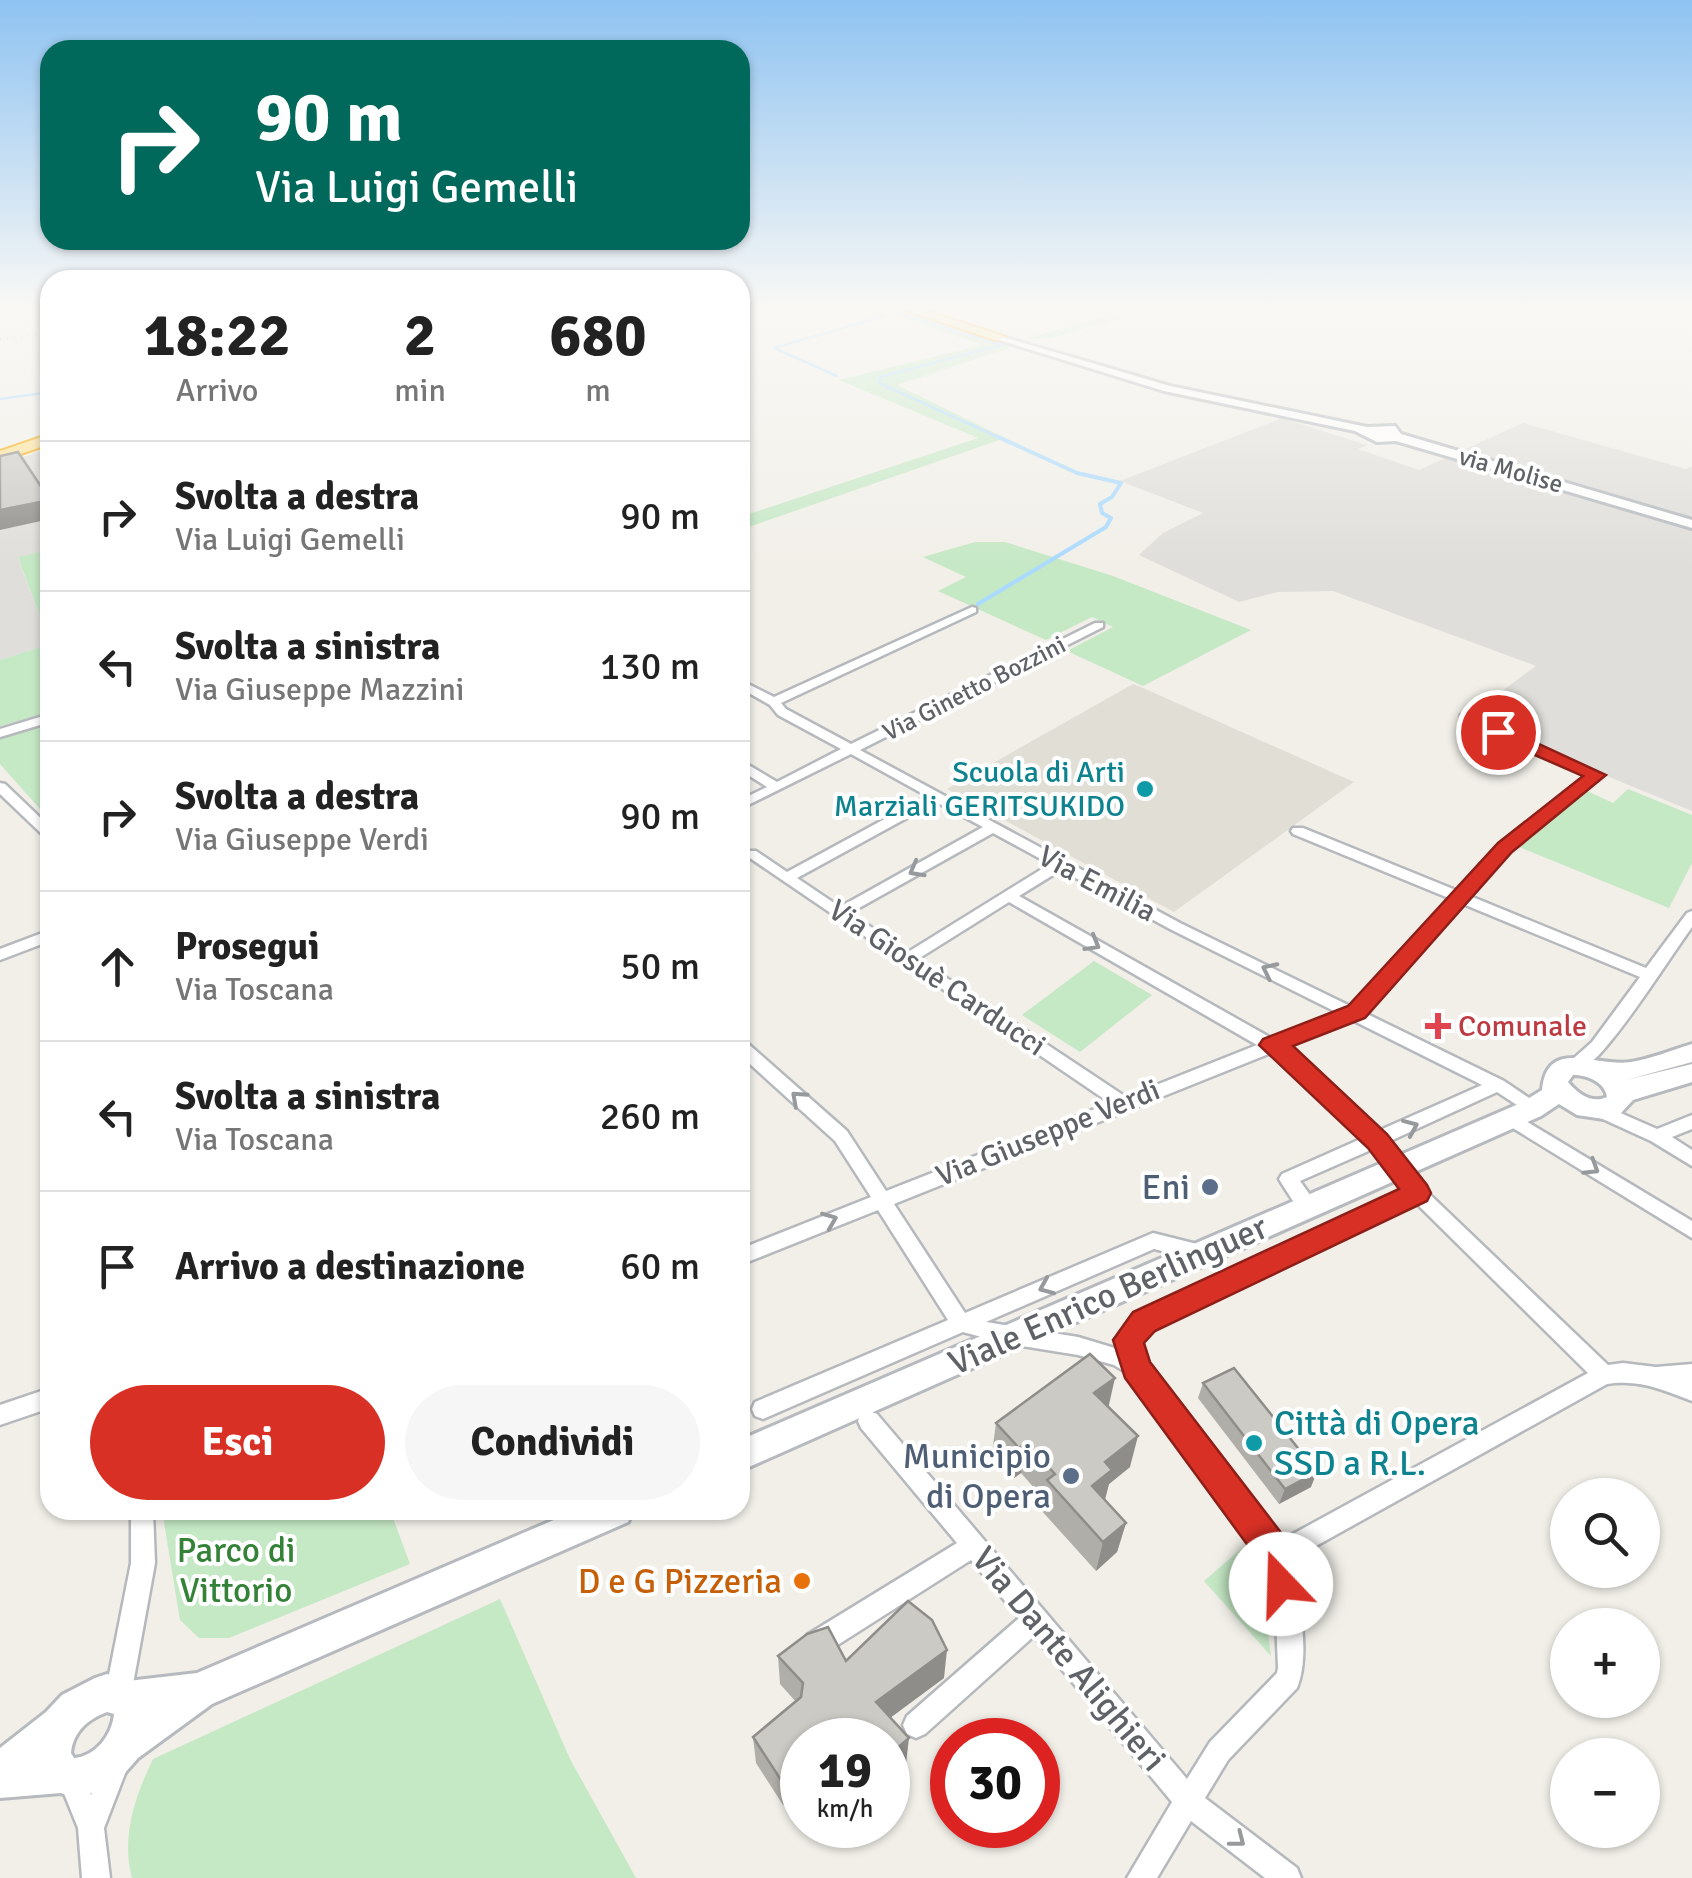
<!DOCTYPE html>
<html lang="it">
<meta charset="utf-8">
<style>
body{margin:0;font-family:Signika,sans-serif;background:#f6f6f6;color:#222;height:100vh;display:flex;flex-direction:column;font-size:38px;white-space:nowrap}
*{box-sizing:border-box;margin:0}
p{font-size:32px;color:#767676}
.icon{flex:none;width:55px;height:55px;fill:none;stroke:currentColor;stroke-width:2;stroke-linecap:round;stroke-linejoin:round}
.map{position:relative;flex:1;overflow:hidden}
.side{position:absolute;left:40px;top:270px;width:710px;height:1250px;display:flex;flex-direction:column;background:#fff;border-radius:30px;box-shadow:0 2px 8px #0004}
.side>*{flex:none}
.guide{position:absolute;left:40px;top:40px;width:710px;height:210px;border-radius:30px;box-shadow:0 2px 8px #0004;background:#00695c;color:#fff;overflow:hidden}
.fabs{position:absolute;left:1550px;top:1478px;display:grid;gap:20px}
.fabs a{display:grid;place-items:center;width:110px;height:110px;border-radius:50%;background:#fff;box-shadow:0 2px 8px #0004;font-size:50px}
.speed{position:absolute;left:780px;top:1718px;display:flex;gap:20px;font-size:50px;font-weight:700;text-align:center}
.speed>*{display:grid;place-content:center;width:130px;height:130px;border-radius:50%;background:#fff;box-shadow:0 2px 8px #0004;line-height:1}
.speed small{font-size:25px;font-weight:400}
.speed .limit{border:15px solid #d22;background:#fff;color:#111}
.pin{position:absolute;display:grid;place-items:center;width:85px;height:85px;color:#fff;margin:-42px;border:5px solid #fff;border-radius:50%;box-shadow:0 2px 10px #0007}
.me{position:absolute;width:110px;margin:-55px;rotate:339deg;stroke-linejoin:round;filter:drop-shadow(0 0 8px #0008)}
.turn{display:flex;align-items:center;gap:35px;height:210px;padding:0 50px;font-size:45px}
.turn .icon{width:130px;height:130px;stroke-width:2.5}
.turn b{display:block;font-size:70px;line-height:85px}
.eta{display:flex;justify-content:space-evenly;align-items:center;height:170px;text-align:center}
.eta b{font-size:60px;font-weight:800;line-height:70px}
.primary-button{display:flex;gap:20px;margin-top:auto;padding:20px 50px}
.primary-button a{flex:1;height:115px;border-radius:60px;background:#d93025;color:#fff;font-size:40px;font-weight:800;line-height:115px;text-align:center}
.primary-button a+a{background:#f6f6f6;color:#222}
ul{padding:0;list-style:none}
li{display:flex;align-items:center;gap:30px;height:150px;padding:0 50px;border-top:2px solid #e0e0e0}
li div{flex:1}
li b{display:block;font-size:38px}
li em{font-style:normal}
.map>svg:first-child{display:block}
.industrial{fill:#e0deda}
.education{fill:#e1ded6}
.green{fill:#c5e8c5}
.lines{fill:none;stroke-linecap:round;stroke-linejoin:round}
.stream-far1{stroke:#aadaff;stroke-width:2.5}
.stream{stroke:#aadaff;stroke-width:4}
.street-casing{stroke:#b5b8bc;stroke-width:5}
.secondary-casing{stroke:#b6babf;stroke-width:6}
.highway-casing{stroke:#f9ab00;stroke-width:4}
.street{fill:#fff;fill-rule:evenodd}
.secondary{fill:#fff;fill-rule:evenodd}
.highway{fill:#fde293;fill-rule:evenodd}
.rail{stroke:#b6b7b8;stroke-width:2.5;stroke-dasharray:1 6;stroke-linecap:butt}
.wall{fill:#afaea9}
.shaded-wall{fill:#8f8d8a}
.building{fill:#cccac5;stroke:#8f8d8a;stroke-width:2.5}
.oneway{stroke:#979a9d}
.route{fill:#d93025;stroke:#8d1f18;stroke-width:2.5}
.culture-dot{fill:#0f9aa8;stroke:#fff;stroke-width:4}
.health-dot{fill:#e0444e;stroke:#fff;stroke-width:4}
.service-dot{fill:#5c6f8a;stroke:#fff;stroke-width:4}
.food-dot{fill:#e8710a;stroke:#fff;stroke-width:4}
.labels{text-anchor:middle;dominant-baseline:central;stroke-width:8;stroke-linejoin:round;paint-order:stroke}
.far-street-label{font-size:25px;fill:#5f6368;stroke:#fff}
.culture-label{font-size:30px;fill:#0d838f;stroke:#fff;text-anchor:end}
.street-label{font-size:30px;fill:#5f6368;stroke:#fff}
.health-label{font-size:30px;fill:#be3a42;stroke:#fff;text-anchor:start}
.near-service-label{font-size:35px;fill:#4e5e75;stroke:#fff;text-anchor:end}
.near-street-label{font-size:35px;fill:#5f6368;stroke:#fff}
.near-culture-label{font-size:35px;fill:#0d838f;stroke:#fff;text-anchor:start}
.near-park-label{font-size:35px;fill:#348238;stroke:#fff}
.near-food-label{font-size:35px;fill:#c56008;stroke:#fff;text-anchor:end}
</style>
<div class="map">
<svg width="1692" height="1878" viewBox="0 0 1692 1878">
<rect width="100%" height="100%" fill="#f1efe8"/>
<g class="industrial">
<path d="M 1282,418 L 1367,445 L 1358,449 L 1419,470 L 1523,423 L 1686,469 L 1692,466 L 1692,811 L 1465,718 L 1536,666 L 1333,591 L 1278,592 L 1239,602 L 1139,555 L 1163,533 L 1203,513 L 1120,481 Z"/>
<path d="M 50,448 L 50,550 L 18,558 L 50,644 L 0,660 L 0,465 Z"/>
</g>
<path class="education" d="M 1133,684 L 1141,687 L 1354,782 L 1174,912 L 947,789 Z"/>
<g class="green">
<path d="M 1148,304 L 1169,304 L 1052,338 L 1024,339 Z"/>
<path d="M 902,312 L 1015,346 L 897,385 L 1005,438 L 740,530 L 740,517 L 978,438 L 839,380 L 982,345 L 889,314 Z"/>
<path d="M 975,542 L 1005,542 L 1113,576 L 1251,630 L 1143,686 L 1067,651 L 1113,627 L 1092,617 L 1046,640 L 938,591 L 966,577 L 923,557 Z"/>
<path d="M 50,550 L 50,712 L 0,726 L 0,660 L 50,644 L 18,557 Z"/>
<path d="M 50,722 L 50,820 L 0,764 L 0,737 Z"/>
<path d="M 1628,789 L 1692,815 L 1692,863 L 1669,908 L 1519,847 L 1587,791 L 1613,803 Z"/>
<path d="M 1094,961 L 1152,995 L 1080,1052 L 1022,1015 Z"/>
<path d="M 162,1510 L 390,1510 L 410,1564 L 229,1638 L 199,1638 L 180,1620 Z"/>
<path d="M 1249,1542 L 1262,1592 L 1271,1656 L 1204,1581 Z"/>
<path d="M 500,1599 L 570,1759 L 636,1878 L 132,1878 C 121,1837 135,1796 153,1759 Z"/>
</g>
<g class="lines">
<g class="stream-far1">
<path d="M 870,304 L 1001,345 L 880,377 L 879,383 L 1002,439"/>
<path d="M 837,376 L 774,348 L 885,316 L 864,304"/>
<path d="M 0,399 L 50,392"/>
</g>
<path class="stream" d="M 978,604 L 1106,527 L 1111,518 L 1102,513 L 1100,504 L 1112,497 L 1121,483 L 1077,473 L 996,436"/>
<defs>
<g id="street">
<path d="M 972,607 L 976,608 L 976,612 L 781,703 L 786,709 L 851,744 L 1095,623 L 1103,623 L 1103,627 L 860,750 L 1180,923 L 1352,1007 L 1451,899 L 1293,834 L 1291,831 L 1293,828 L 1303,828 L 1458,891 L 1500,845 L 1587,776 L 1461,721 L 1461,715 L 1469,715 L 1602,775 L 1510,851 L 1470,896 L 1646,968 L 1687,913 L 1692,911 L 1692,927 C 1664,966 1636,1012 1605,1048 C 1596,1059 1581,1073 1567,1070 L 1565,1066 L 1592,1042 L 1640,977 L 1463,904 L 1365,1013 L 1504,1081 L 1538,1104 L 1541,1109 L 1538,1114 L 1532,1115 L 1497,1092 L 1388,1142 L 1423,1188 L 1608,1365 L 1623,1363 L 1656,1367 L 1692,1364 L 1692,1401 C 1663,1390 1640,1379 1607,1384 L 1289,1561 C 1299,1596 1311,1654 1297,1688 L 1228,1760 L 1205,1798 L 1297,1868 L 1301,1878 L 1265,1878 L 1191,1821 L 1157,1878 L 1127,1878 L 1172,1802 L 1034,1636 L 925,1734 L 916,1738 L 907,1734 L 903,1725 L 907,1716 L 1019,1618 L 971,1560 L 825,1653 L 816,1656 L 807,1653 L 804,1644 L 807,1635 L 957,1543 L 861,1428 L 858,1421 L 861,1414 L 869,1411 L 877,1414 L 1187,1779 L 1210,1742 L 1277,1673 L 1278,1668 L 1276,1619 L 1266,1562 L 1156,1408 L 1130,1375 L 1114,1365 L 1078,1355 L 1004,1343 L 963,1332 L 763,1419 L 755,1416 L 752,1409 L 755,1402 L 948,1320 L 878,1210 L 740,1265 L 740,1249 L 871,1197 L 835,1141 L 740,1055 L 740,1040 L 746,1042 L 847,1131 L 886,1191 L 1110,1103 L 744,854 L 746,851 L 756,851 L 787,872 L 927,796 L 851,754 L 740,809 L 740,800 L 767,787 L 740,770 L 740,760 L 777,782 L 841,749 L 778,715 L 770,705 L 740,688 L 740,680 L 774,697 ZM 936,802 L 983,827 L 840,907 L 797,878 ZM 993,833 L 1050,864 L 908,952 L 850,913 ZM 1061,870 L 1170,929 L 1338,1013 L 1273,1039 L 1019,896 ZM 1009,902 L 1257,1045 L 1126,1097 L 918,959 ZM 1352,1020 L 1482,1085 L 1378,1131 L 1299,1054 L 1286,1047 ZM 1271,1053 L 1287,1062 L 1363,1138 L 1282,1174 L 1279,1179 L 1282,1184 C 1290,1195 1299,1217 1316,1211 L 1318,1206 L 1300,1181 L 1373,1149 L 1405,1191 L 1137,1315 L 1118,1340 L 1121,1350 L 1078,1337 L 986,1322 L 1154,1249 L 1202,1261 L 1209,1259 L 1212,1253 L 1209,1247 L 1153,1233 L 965,1313 L 894,1204 ZM 1415,1202 L 1588,1373 L 1280,1541 L 1218,1456 L 1145,1363 L 1139,1342 L 1151,1327 Z"/>
<path d="M 50,714 L 50,722 L 0,737 L 0,729 Z"/>
<path d="M 0,783 L 5,784 L 50,827 L 50,838 L 45,837 L 0,794 Z"/>
<path d="M 50,930 L 50,941 L 0,960 L 0,949 Z"/>
<path d="M 1600,1104 L 1657,1129 L 1692,1115 L 1692,1129 L 1672,1137 L 1692,1150 L 1692,1166 L 1651,1141 L 1594,1115 L 1591,1110 L 1594,1105 Z"/>
<path d="M 1509,1111 L 1692,1221 L 1692,1238 L 1503,1122 L 1500,1117 L 1503,1112 Z"/>
<path d="M 50,1388 L 50,1408 L 0,1425 L 0,1405 Z"/>
<path d="M 131,1510 L 153,1510 L 155,1563 L 131,1695 L 127,1704 L 118,1708 L 109,1704 L 105,1695 L 131,1563 Z"/>
<path d="M 113,1758 L 122,1762 L 126,1771 L 104,1828 L 110,1878 L 82,1878 L 78,1828 L 59,1781 L 63,1772 L 72,1768 L 81,1772 L 91,1795 L 104,1762 Z"/>
</g>
<g id="secondary">
<path d="M 996,335 L 1170,386 L 1367,427 L 1395,426 L 1401,434 L 1692,520 L 1692,528 L 1396,441 L 1377,442 L 1355,431 L 1164,391 L 996,339 Z"/>
<path d="M 1692,1044 L 1692,1062 L 1626,1080 L 1692,1064 L 1692,1082 L 1633,1100 L 1621,1113 L 1604,1119 L 1577,1115 L 1559,1104 L 1541,1116 L 740,1471 L 740,1440 L 1523,1102 L 1542,1090 C 1547,1036 1597,1068 1631,1062 C 1651,1059 1672,1050 1692,1044 ZM 1573,1075 C 1587,1075 1605,1082 1607,1097 C 1592,1104 1578,1094 1568,1082 Z"/>
<path d="M 577,1510 L 633,1510 L 628,1522 L 212,1704 L 138,1758 L 116,1783 L 101,1790 L 73,1798 L 61,1793 L 0,1798 L 0,1748 L 46,1712 L 62,1695 L 95,1678 L 107,1674 L 128,1681 L 197,1673 ZM 107,1712 L 114,1714 C 112,1735 96,1756 74,1758 L 71,1753 C 73,1732 88,1719 107,1712 Z"/>
</g>
<g id="highway">
<path d="M 887,304 L 906,304 L 1006,337 L 995,340 Z"/>
<path d="M 50,434 L 50,444 L 0,461 L 0,451 Z"/>
</g>
</defs>
<use href="#street" class="street-casing"/>
<use href="#secondary" class="secondary-casing"/>
<use href="#highway" class="highway-casing"/>
<use href="#street" class="street"/>
<use href="#secondary" class="secondary"/>
<use href="#highway" class="highway"/>
<path class="rail" d="M 0,339 L 50,333"/>
</g>
<g class="wall">
<path d="M 1203,1383 L 1311,1487 L 1279,1504 L 1198,1398 Z"/>
<path d="M 1108,1406 L 1130,1467 L 1109,1484 L 1104,1500 L 1126,1523 L 1117,1552 L 1096,1571 L 1041,1510 L 1043,1498 L 1021,1473 L 1014,1478 L 992,1453 L 996,1423 Z"/>
<path d="M 778,1656 L 846,1661 L 944,1678 L 890,1718 L 906,1764 L 888,1740 L 802,1740 L 783,1805 L 756,1763 L 753,1737 L 796,1702 L 780,1684 Z"/>
</g>
<g class="shaded-wall">
<path d="M 50,500 L 50,519 L 0,530 L 0,510 Z"/>
<path d="M 1115,1378 L 1108,1409 L 1094,1393 Z"/>
<path d="M 1138,1436 L 1130,1467 L 1109,1484 L 1105,1500 L 1092,1486 L 1105,1462 Z"/>
<path d="M 1026,1443 L 1021,1473 L 1014,1478 L 1019,1448 Z"/>
<path d="M 1317,1472 L 1311,1487 L 1279,1504 L 1285,1489 Z"/>
<path d="M 1126,1523 L 1117,1552 L 1096,1571 L 1103,1542 Z"/>
<path d="M 947,1650 L 944,1678 L 875,1729 L 876,1702 Z"/>
<path d="M 909,1738 L 906,1764 L 888,1781 L 888,1756 Z"/>
<path d="M 802,1762 L 802,1789 L 783,1805 L 781,1780 Z"/>
</g>
<g class="building">
<path d="M 18,452 L 50,500 L 0,510 L 0,456 Z"/>
<path d="M 1090,1354 L 1115,1378 L 1094,1393 L 1138,1436 L 1105,1462 L 1112,1470 L 1092,1486 L 1126,1523 L 1103,1542 L 1047,1480 L 1055,1474 L 1026,1443 L 1019,1448 L 996,1423 Z"/>
<path d="M 1234,1368 L 1317,1472 L 1285,1489 L 1203,1383 Z"/>
<path d="M 908,1601 L 932,1620 L 947,1650 L 876,1702 L 909,1738 L 888,1756 L 888,1740 L 840,1740 L 837,1734 L 829,1740 L 802,1740 L 802,1762 L 781,1780 L 753,1737 L 801,1697 L 803,1683 L 778,1656 L 807,1634 L 828,1627 L 846,1661 Z"/>
</g>
<defs><path id="oneway-chevron" d="M-2-3.5L2.5 0L-2 3.5" fill="none" stroke-width="1.6" stroke-linecap="round" stroke-linejoin="round" transform="scale(2.5)"/></defs>
<g class="oneway">
<use href="#oneway-chevron" transform="translate(916 870) rotate(151)"/>
<use href="#oneway-chevron" transform="translate(1093 944) rotate(30)"/>
<use href="#oneway-chevron" transform="translate(1269 970) rotate(-154)"/>
<use href="#oneway-chevron" transform="translate(798 1098) rotate(-138)"/>
<use href="#oneway-chevron" transform="translate(1411 1127) rotate(-23)"/>
<use href="#oneway-chevron" transform="translate(1592 1168) rotate(32)"/>
<use href="#oneway-chevron" transform="translate(830 1220) rotate(-22)"/>
<use href="#oneway-chevron" transform="translate(1046 1287) rotate(157)"/>
<use href="#oneway-chevron" transform="translate(1238 1840) rotate(38)"/>
</g>
<linearGradient id="sky" x2="0" y2="1"><stop stop-color="#8fc3f1"/><stop offset="0.54" stop-color="#f9f8f5"/><stop offset="1" stop-color="#f9f8f5" stop-opacity="0"/></linearGradient>
<rect width="1692" height="567" fill="url(#sky)"/>
<path class="route" d="M 1491,728 L 1504,728 L 1606,775 L 1512,852 L 1365,1018 L 1293,1046 L 1387,1134 L 1427,1185 L 1431,1193 L 1427,1201 L 1155,1331 L 1144,1343 L 1150,1362 L 1289,1543 L 1299,1584 L 1294,1597 L 1281,1602 L 1269,1597 L 1260,1562 L 1125,1378 L 1113,1340 L 1133,1312 L 1399,1189 L 1368,1148 L 1259,1045 L 1263,1039 L 1348,1006 L 1498,843 L 1583,776 L 1491,736 Z"/>
<g class="culture-dot">
<circle cx="1145" cy="789" r="10"/>
<circle cx="1254" cy="1443" r="10"/>
</g>
<path class="health-dot" d="M1433 1011h10v10h10v10h-10v10h-10v-10h-10v-10h10z"/>
<g class="service-dot">
<circle cx="1210" cy="1187" r="10"/>
<circle cx="1071" cy="1476" r="10"/>
</g>
<circle class="food-dot" cx="802" cy="1581" r="10"/>
<g class="labels">
<g class="far-street-label">
<text transform="translate(1511 470) rotate(16)">via Molise</text>
<text transform="translate(974 688) rotate(-27)">Via Ginetto Bozzini</text>
</g>
<g class="culture-label">
<text x="1125" y="772">Scuola di Arti<tspan x="1125" dy="34">Marziali GERITSUKIDO</tspan></text>
</g>
<g class="street-label">
<text transform="translate(1097 884) rotate(28)">Via Emilia</text>
<text transform="translate(937 978) rotate(34)">Via Giosuè Carducci</text>
<text transform="translate(1048 1133) rotate(-22)">Via Giuseppe Verdi</text>
</g>
<g class="health-label">
<text x="1458" y="1026">Comunale</text>
</g>
<g class="near-service-label">
<text x="1190" y="1187">Eni</text>
<text x="1051" y="1456">Municipio<tspan x="1051" dy="40">di Opera</tspan></text>
</g>
<g class="near-street-label">
<text transform="translate(1108 1295) rotate(-24)">Viale Enrico Berlinguer</text>
<text transform="translate(1069 1659) rotate(50)">Via Dante Alighieri</text>
</g>
<g class="near-culture-label">
<text x="1274" y="1423">Città di Opera<tspan x="1274" dy="40">SSD a R.L.</tspan></text>
</g>
<g class="near-park-label">
<text x="236" y="1550">Parco di<tspan x="236" dy="40">Vittorio</tspan></text>
</g>
<g class="near-food-label">
<text x="782" y="1581">D e G Pizzeria</text>
</g>
</g>
</svg>
<div class="fabs">
<a><svg class="icon" aria-label="search" viewBox="0 0 24 24"><circle cx="10" cy="10" r="6"/><path d="M15 15l6 6"/></svg></a>
<a>+</a>
<a>−</a>
</div>
<div class="speed"><div>19<small>km/h</small></div><div class="limit">30</div></div>
<div class="pin" style="left:1498px;top:732px;background:#d93025"><svg class="icon" aria-label="arrive" viewBox="0 0 24 24"><path d="M6 21V4h12l-3 4 3 4H6"/></svg></div>
<svg class="me" style="left:1281px;top:1584px" viewBox="-20 -20 40 40"><circle r="19" fill="#fff"/><path d="M0-13L10 11 0 6-10 11z" fill="#d93025"/></svg>
<div class="guide">
<div class="turn"><svg class="icon" aria-label="right" viewBox="0 0 24 24"><path d="M7 20v-9h11M14 6l5 5-5 5"/></svg><div><b>90 m</b>Via Luigi Gemelli</div></div>
</div>
<section class="side">
<div class="eta">
<div><b>18:22</b><p>Arrivo</p></div>
<div><b>2</b><p>min</p></div>
<div><b>680</b><p>m</p></div>
</div>
<ul>
<li><svg class="icon" aria-label="right" viewBox="0 0 24 24"><path d="M7 20v-9h11M14 6l5 5-5 5"/></svg><div><b>Svolta a destra</b><p>Via Luigi Gemelli</p></div><em>90 m</em></li>
<li><svg class="icon" aria-label="left" viewBox="0 0 24 24"><path d="M17 20v-9H6M10 6l-5 5 5 5"/></svg><div><b>Svolta a sinistra</b><p>Via Giuseppe Mazzini</p></div><em>130 m</em></li>
<li><svg class="icon" aria-label="right" viewBox="0 0 24 24"><path d="M7 20v-9h11M14 6l5 5-5 5"/></svg><div><b>Svolta a destra</b><p>Via Giuseppe Verdi</p></div><em>90 m</em></li>
<li><svg class="icon" aria-label="ahead" viewBox="0 0 24 24"><path d="M12 20V5M6 11l6-6 6 6"/></svg><div><b>Prosegui</b><p>Via Toscana</p></div><em>50 m</em></li>
<li><svg class="icon" aria-label="left" viewBox="0 0 24 24"><path d="M17 20v-9H6M10 6l-5 5 5 5"/></svg><div><b>Svolta a sinistra</b><p>Via Toscana</p></div><em>260 m</em></li>
<li><svg class="icon" aria-label="arrive" viewBox="0 0 24 24"><path d="M6 21V4h12l-3 4 3 4H6"/></svg><div><b>Arrivo a destinazione</b></div><em>60 m</em></li>
</ul>
<div class="primary-button"><a>Esci</a><a>Condividi</a></div>
</section>
</div>
